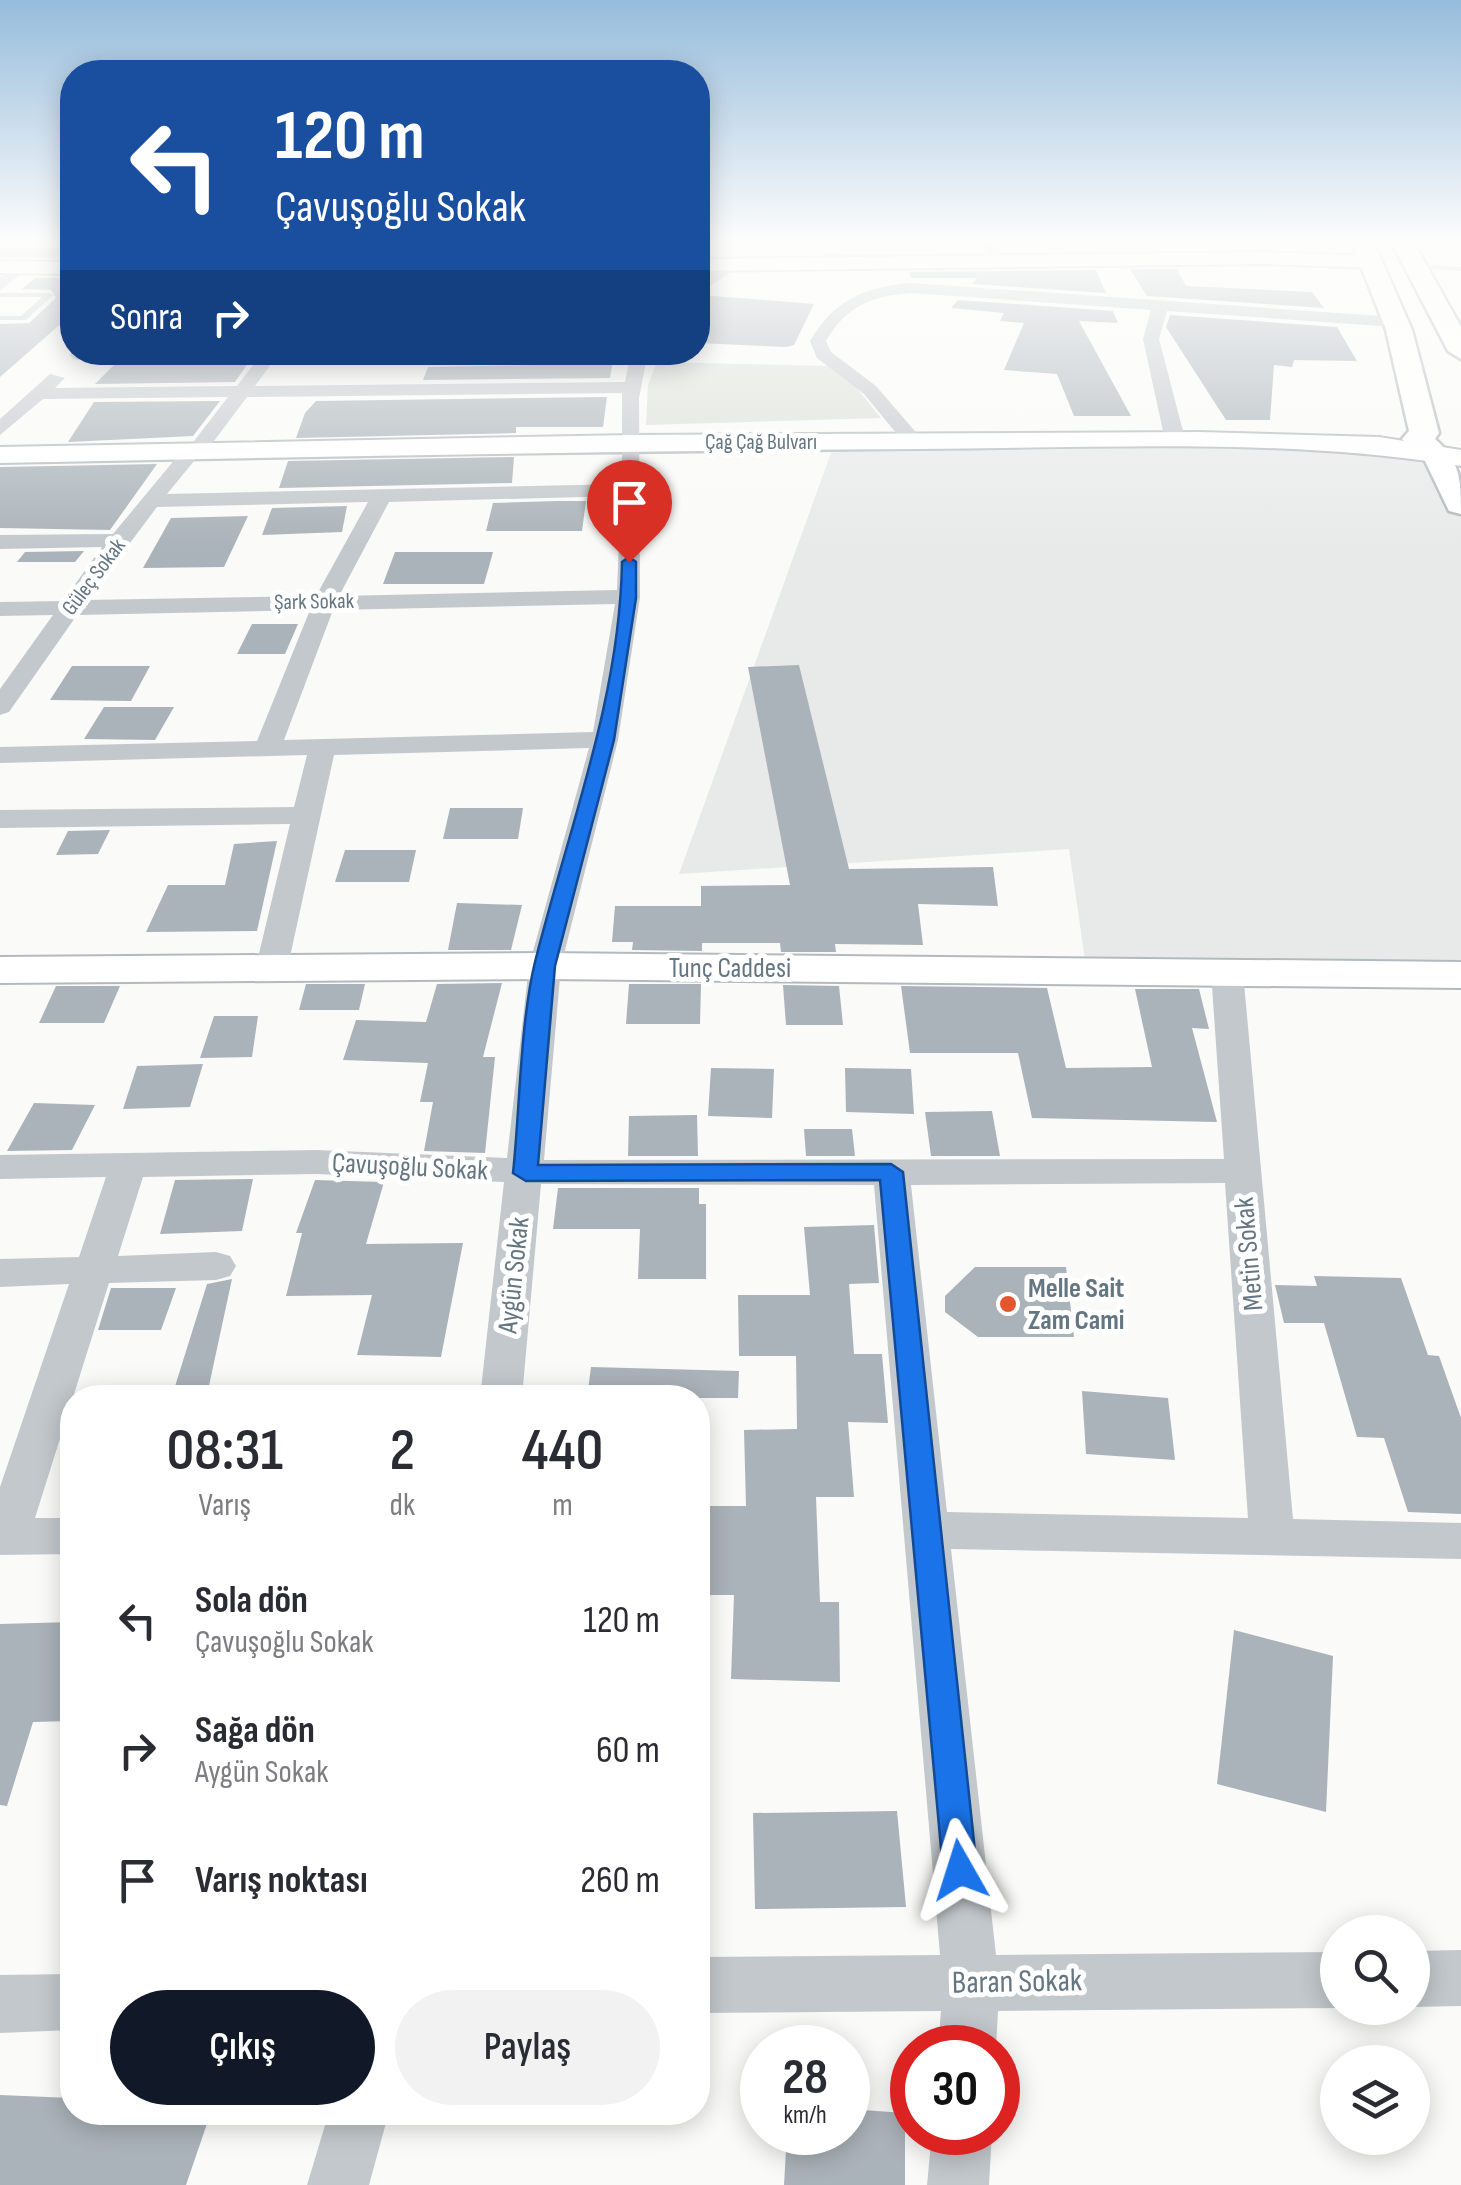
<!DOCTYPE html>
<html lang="tr">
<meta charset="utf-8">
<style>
body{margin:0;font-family:"Sofia Sans Condensed",sans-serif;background:#f2f2f3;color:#2b2b33;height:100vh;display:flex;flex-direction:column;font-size:38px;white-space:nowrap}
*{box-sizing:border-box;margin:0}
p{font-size:32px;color:#7c7c81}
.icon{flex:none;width:55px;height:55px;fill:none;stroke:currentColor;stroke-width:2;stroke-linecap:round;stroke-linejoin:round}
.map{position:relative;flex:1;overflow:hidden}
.side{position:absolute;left:60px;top:1385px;width:650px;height:740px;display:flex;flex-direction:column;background:#fff;border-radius:40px;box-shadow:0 5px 25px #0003}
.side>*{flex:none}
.guide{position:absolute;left:60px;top:60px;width:650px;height:305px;border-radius:40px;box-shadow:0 5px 25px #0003;background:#1a4fa0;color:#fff;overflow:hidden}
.fabs{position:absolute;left:1320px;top:1915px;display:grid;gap:20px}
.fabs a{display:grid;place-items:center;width:110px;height:110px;border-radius:50%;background:#fff;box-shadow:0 5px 25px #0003;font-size:50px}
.speed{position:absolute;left:740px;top:2025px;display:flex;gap:20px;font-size:50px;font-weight:700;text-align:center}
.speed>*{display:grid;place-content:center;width:130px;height:130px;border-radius:50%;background:#fff;box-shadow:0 5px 25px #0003;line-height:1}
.speed small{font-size:25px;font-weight:400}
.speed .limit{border:15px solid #d22;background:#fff;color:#111}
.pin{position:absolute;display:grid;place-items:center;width:85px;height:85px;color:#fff;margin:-102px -42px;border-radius:50% 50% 50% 0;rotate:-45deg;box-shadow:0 0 10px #0007}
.pin .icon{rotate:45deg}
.me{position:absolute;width:110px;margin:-55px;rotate:354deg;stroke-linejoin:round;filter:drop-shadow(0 0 8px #0008)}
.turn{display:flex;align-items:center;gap:35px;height:210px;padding:0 50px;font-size:45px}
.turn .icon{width:130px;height:130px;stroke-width:2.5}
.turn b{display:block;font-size:70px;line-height:85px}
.then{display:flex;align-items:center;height:95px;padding:0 50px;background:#0003;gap:20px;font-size:38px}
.eta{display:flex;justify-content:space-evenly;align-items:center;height:170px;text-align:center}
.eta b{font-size:60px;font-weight:600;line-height:70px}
.primary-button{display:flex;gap:20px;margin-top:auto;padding:20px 50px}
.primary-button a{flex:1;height:115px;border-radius:60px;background:#111827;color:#fff;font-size:40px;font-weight:600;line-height:115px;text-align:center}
.primary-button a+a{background:#f2f2f3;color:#2b2b33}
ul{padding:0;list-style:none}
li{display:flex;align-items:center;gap:30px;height:130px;padding:0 50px}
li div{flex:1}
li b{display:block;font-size:38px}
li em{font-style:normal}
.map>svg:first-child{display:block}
.built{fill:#e8e9e9}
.green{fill:#dadfd7}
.building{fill:#aab3b9}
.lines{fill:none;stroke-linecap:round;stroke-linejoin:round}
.secondary-casing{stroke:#b3babf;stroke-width:4}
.highway-casing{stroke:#b4b9bd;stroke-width:5}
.lane{fill:#c3c8cc;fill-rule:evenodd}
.street{fill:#c3c8cc;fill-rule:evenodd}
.secondary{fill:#fff;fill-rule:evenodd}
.highway{fill:#fff;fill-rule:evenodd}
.route{fill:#1a73e8;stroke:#114b97;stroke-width:2.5}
.poi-dot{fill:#e4572e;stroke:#fff;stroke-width:4}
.labels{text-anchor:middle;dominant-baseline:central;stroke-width:10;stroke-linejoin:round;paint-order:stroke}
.far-street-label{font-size:22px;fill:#657683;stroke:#fff}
.street-label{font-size:28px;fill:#657683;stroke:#fff}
.poi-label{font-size:28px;font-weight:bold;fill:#657683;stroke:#fff;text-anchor:start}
.near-street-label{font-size:32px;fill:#657683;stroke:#fff}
</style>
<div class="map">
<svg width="1461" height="2185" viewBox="0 0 1461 2185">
<rect width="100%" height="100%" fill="#fafaf8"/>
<path class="built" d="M 836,439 L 1440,446 L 1461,490 L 1461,975 L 1086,967 L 1069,849 L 679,874 Z"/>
<path class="green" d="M 657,362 L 829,366 L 851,381 L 881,418 L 646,425 L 648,385 Z"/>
<g class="building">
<path d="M 0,248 L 66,248 L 54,258 L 0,257 Z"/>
<path d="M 1130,269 L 1177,269 L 1186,286 L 1312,292 L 1324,308 L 1147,296 Z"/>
<path d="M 1096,270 L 1106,293 L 972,284 L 977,278 L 911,278 L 909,272 Z"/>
<path d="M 35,278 L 72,278 L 72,314 L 0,377 L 0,324 L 29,323 L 56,298 L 51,290 L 22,289 Z"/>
<path d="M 703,295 L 814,304 L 794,345 L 786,347 L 698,343 L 698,298 Z"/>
<path d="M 958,300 L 1113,311 L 1118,323 L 1079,321 L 1131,416 L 1074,416 L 1057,374 L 1004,370 L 1024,323 L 1000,321 L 1004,313 L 951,308 Z"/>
<path d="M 1170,315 L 1337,327 L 1357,361 L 1294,360 L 1292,367 L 1274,365 L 1270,420 L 1226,420 L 1166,327 Z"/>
<path d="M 542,353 L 614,354 L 610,378 L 423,380 L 428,367 L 540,365 Z"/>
<path d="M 238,356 L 253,356 L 235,382 L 95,384 L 116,363 L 229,361 Z"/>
<path d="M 607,397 L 603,427 L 516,427 L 516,433 L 296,438 L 305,413 L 316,401 Z"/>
<path d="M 220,401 L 193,436 L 68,442 L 94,402 Z"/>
<path d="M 514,457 L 512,483 L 279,488 L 288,461 Z"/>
<path d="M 157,464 L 110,530 L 0,528 L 0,467 Z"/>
<path d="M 557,501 L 586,501 L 582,531 L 486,531 L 493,503 Z"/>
<path d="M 347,506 L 342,532 L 262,535 L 272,508 Z"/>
<path d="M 248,516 L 224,567 L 143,568 L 171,518 Z"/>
<path d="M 84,551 L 75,562 L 17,562 L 25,552 Z"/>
<path d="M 395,552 L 493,552 L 484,584 L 383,584 Z"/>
<path d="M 252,624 L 298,624 L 285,654 L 237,654 Z"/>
<path d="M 799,665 L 849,869 L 993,867 L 998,906 L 918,904 L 923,945 L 835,944 L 836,952 L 781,952 L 780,943 L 702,943 L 702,951 L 632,950 L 633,942 L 612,942 L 615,906 L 701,906 L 701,886 L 790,885 L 748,667 Z"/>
<path d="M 72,666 L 150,666 L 131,701 L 50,700 Z"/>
<path d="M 104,707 L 174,707 L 155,740 L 84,739 Z"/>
<path d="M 450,808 L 523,808 L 518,839 L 443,839 Z"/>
<path d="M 110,830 L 98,854 L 56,855 L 68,831 Z"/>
<path d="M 277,841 L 257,931 L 146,932 L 168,885 L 225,885 L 234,844 Z"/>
<path d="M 345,850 L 416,850 L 409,882 L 335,882 Z"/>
<path d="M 457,903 L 522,905 L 511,950 L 448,950 Z"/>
<path d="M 502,983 L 483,1057 L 495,1057 L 485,1153 L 424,1151 L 433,1102 L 420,1102 L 428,1063 L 343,1060 L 356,1020 L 426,1022 L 437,984 Z"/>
<path d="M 306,984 L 365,984 L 359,1010 L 299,1010 Z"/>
<path d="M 629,984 L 701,984 L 700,1024 L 626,1024 Z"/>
<path d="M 783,985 L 839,986 L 843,1025 L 786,1025 Z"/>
<path d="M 56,986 L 120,986 L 104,1023 L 39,1023 Z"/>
<path d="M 901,986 L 1047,988 L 1066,1068 L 1152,1067 L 1135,989 L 1199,989 L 1209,1029 L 1192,1028 L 1217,1122 L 1032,1118 L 1018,1053 L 910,1053 Z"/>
<path d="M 214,1016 L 258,1016 L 252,1057 L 200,1058 Z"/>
<path d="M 203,1064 L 190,1107 L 123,1109 L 137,1066 Z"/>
<path d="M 711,1068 L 774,1069 L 772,1118 L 708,1116 Z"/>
<path d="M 845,1068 L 911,1069 L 914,1114 L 846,1112 Z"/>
<path d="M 34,1103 L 95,1105 L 72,1150 L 7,1151 Z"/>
<path d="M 992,1111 L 1000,1156 L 931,1156 L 925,1112 Z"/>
<path d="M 697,1115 L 698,1156 L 628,1156 L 629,1116 Z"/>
<path d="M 804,1129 L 852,1129 L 855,1156 L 806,1156 Z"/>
<path d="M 253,1179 L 242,1231 L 160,1234 L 175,1180 Z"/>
<path d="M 315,1180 L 384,1182 L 366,1244 L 463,1243 L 441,1357 L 357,1355 L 372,1295 L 286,1296 L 302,1233 L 296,1233 Z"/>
<path d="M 558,1188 L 699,1188 L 699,1204 L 706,1204 L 706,1279 L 638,1279 L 640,1229 L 553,1229 Z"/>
<path d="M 874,1225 L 879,1283 L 849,1284 L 854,1354 L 882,1354 L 888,1423 L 848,1422 L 854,1497 L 816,1497 L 820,1602 L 839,1602 L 840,1682 L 731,1679 L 734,1595 L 705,1595 L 706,1506 L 746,1506 L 744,1430 L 797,1429 L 796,1356 L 739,1356 L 738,1295 L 810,1295 L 804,1227 Z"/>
<path d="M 975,1267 L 1066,1267 L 1074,1337 L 978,1337 L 945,1312 L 945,1296 Z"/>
<path d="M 1314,1276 L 1401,1278 L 1428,1355 L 1439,1356 L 1461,1418 L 1461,1514 L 1408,1512 L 1384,1438 L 1357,1437 L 1324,1323 L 1284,1323 L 1275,1285 L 1317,1286 Z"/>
<path d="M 232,1279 L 207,1395 L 172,1396 L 207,1284 Z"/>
<path d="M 111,1288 L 176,1288 L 161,1330 L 98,1330 Z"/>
<path d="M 591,1367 L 739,1371 L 738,1398 L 587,1398 Z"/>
<path d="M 1082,1391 L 1168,1398 L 1175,1460 L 1086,1454 Z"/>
<path d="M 72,1622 L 72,1721 L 33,1722 L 7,1806 L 0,1805 L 0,1624 Z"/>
<path d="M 1234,1630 L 1333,1656 L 1326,1812 L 1217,1784 Z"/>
<path d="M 897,1811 L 906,1907 L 755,1909 L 753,1813 Z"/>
<path d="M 0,2095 L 72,2098 L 72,2112 L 211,2112 L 186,2185 L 0,2185 Z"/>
<path d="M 848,2109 L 905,2113 L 905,2185 L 784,2185 L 787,2132 L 848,2132 Z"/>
</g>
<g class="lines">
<defs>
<g id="secondary">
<path d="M 1266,252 L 1372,256 L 1382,262 L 1372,268 L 1266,264 L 698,271 L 698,259 Z"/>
<path d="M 0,261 L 72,262 L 72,274 L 0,273 Z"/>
<path d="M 1199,432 L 1379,437 L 1461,450 L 1461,466 C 1282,437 1097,448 917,449 C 611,451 306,457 0,463 L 0,447 L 633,435 Z"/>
<path d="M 545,953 L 1461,962 L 1461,988 L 545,979 L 0,983 L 0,957 Z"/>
</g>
<g id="highway">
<path d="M 1352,243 L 1374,243 L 1412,330 L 1439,433 L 1435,439 C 1461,461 1461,481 1461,514 L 1449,511 L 1425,461 L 1402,439 L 1409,431 L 1386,330 Z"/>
<path d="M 1392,243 L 1414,243 L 1461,327 L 1461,359 L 1448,351 Z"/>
</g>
</defs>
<use href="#secondary" class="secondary-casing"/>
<use href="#highway" class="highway-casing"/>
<g class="lane">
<path d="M 1415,264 L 1461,267 L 1461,271 L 1412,268 Z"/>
<path d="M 0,293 L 49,293 L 53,295 L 26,320 L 0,320 L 0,316 L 21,316 L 42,297 L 0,297 Z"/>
</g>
<g class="street">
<path d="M 981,243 L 995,243 L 1005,263 L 995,263 Z"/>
<path d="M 731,261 L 743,264 L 698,294 L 698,282 Z"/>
<path d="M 18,264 L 31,267 L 0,290 L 0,277 Z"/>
<path d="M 911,283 L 1396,317 L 1404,322 L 1396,327 L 1167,311 L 1159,339 L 1183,431 L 1173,437 L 1163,431 L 1143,339 L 1151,310 L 911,293 C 872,296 846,306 826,341 L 831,352 L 876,386 L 920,437 L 923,441 L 913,447 L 906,445 L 864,394 L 817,358 L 810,341 C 834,300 864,287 911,283 Z"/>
<path d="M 72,352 L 237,352 L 229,357 L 79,360 L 73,359 L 70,355 Z"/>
<path d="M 263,352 L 280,352 L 255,386 L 625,382 L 631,352 L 648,352 L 639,398 L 640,597 L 618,740 L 561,966 L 544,1160 L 1224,1159 L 1211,972 L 1227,962 L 1243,972 L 1293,1519 L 1461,1523 L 1461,1559 L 951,1549 L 996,1955 L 1338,1952 L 1339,2008 L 998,2011 L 996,2048 L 938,2048 L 941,2011 L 698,2013 L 698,1957 L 940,1955 L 874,1185 L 541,1184 L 522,1398 L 480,1398 L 504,1182 L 316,1174 L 143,1177 L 118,1256 L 216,1252 L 230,1256 L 236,1266 L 230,1276 L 216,1280 L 109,1283 L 35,1518 L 72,1518 L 72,1554 L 0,1555 L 0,1487 L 69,1284 L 0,1287 L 0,1259 L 79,1257 L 106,1177 L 0,1179 L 0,1155 L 316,1150 L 507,1158 L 529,966 L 589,748 L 334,755 L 288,966 L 272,976 L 256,966 L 290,824 L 0,828 L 0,810 L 294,807 L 307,755 L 0,763 L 0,747 L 257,741 L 310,610 L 77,615 L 9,712 L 0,715 L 0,689 L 53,615 L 0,616 L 0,602 L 63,601 L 102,547 L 0,549 L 0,535 L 113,534 L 186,446 L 193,444 L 203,450 L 167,494 L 622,484 L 622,393 L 247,397 L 211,445 L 204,447 L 194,441 L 228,397 L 43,399 L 0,435 L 0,419 L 50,374 L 65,378 L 55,388 L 237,386 ZM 621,496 L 617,590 L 339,596 L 389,502 ZM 368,502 L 316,596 L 87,600 L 157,507 ZM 615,604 L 593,732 L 284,740 L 333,610 ZM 1225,1183 L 1248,1518 L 947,1512 L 911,1185 Z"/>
<path d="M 1461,1950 L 1461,2006 L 1412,2007 L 1412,1951 Z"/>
<path d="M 72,1974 L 72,2030 L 0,2033 L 0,1975 Z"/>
<path d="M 329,2112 L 389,2112 L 369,2185 L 307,2185 Z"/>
<path d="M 932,2132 L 992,2132 L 989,2185 L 927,2185 Z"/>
</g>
<use href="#secondary" class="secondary"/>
<use href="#highway" class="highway"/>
</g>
<linearGradient id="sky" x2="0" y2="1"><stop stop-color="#96bcdc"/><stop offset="0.44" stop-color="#fdfdfc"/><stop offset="1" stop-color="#fdfdfc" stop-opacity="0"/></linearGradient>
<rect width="1461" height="548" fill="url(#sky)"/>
<path class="route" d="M 629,557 L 636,562 L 636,598 L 614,740 L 555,966 L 538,1165 L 891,1164 L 903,1172 L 977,1870 L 972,1881 L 960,1886 L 948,1881 L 943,1870 L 880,1180 L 526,1181 L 513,1173 C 520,1108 520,1024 535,962 C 568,830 620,699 622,562 Z"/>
<circle class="poi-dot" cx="1008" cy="1304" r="10"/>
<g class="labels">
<g class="far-street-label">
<text x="761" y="442">Çağ Çağ Bulvarı</text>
<text transform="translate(94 577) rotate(-53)">Güleç Sokak</text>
<text transform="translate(314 602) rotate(-1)">Şark Sokak</text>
</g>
<g class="street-label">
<text x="730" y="968">Tunç Caddesi</text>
<text transform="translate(410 1167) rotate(3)">Çavuşoğlu Sokak</text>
<text transform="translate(1249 1254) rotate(-95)">Metin Sokak</text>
<text transform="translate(514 1275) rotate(-84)">Aygün Sokak</text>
</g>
<g class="poi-label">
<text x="1028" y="1288">Melle Sait<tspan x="1028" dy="32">Zam Cami</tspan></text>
</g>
<g class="near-street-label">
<text transform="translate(1017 1982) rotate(-1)">Baran Sokak</text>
</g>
</g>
</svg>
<div class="fabs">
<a><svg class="icon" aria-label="search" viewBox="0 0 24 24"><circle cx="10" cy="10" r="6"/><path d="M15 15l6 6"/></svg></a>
<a><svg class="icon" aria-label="layers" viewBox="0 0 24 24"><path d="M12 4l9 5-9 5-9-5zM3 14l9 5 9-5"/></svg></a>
</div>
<div class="speed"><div>28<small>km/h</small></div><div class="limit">30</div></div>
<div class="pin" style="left:629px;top:562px;background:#d93025"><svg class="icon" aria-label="arrive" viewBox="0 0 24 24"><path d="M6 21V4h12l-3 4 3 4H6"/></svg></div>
<svg class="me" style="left:960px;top:1870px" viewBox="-20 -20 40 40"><path d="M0-17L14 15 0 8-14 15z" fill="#1a73e8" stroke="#fff" stroke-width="4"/></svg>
<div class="guide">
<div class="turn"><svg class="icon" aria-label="left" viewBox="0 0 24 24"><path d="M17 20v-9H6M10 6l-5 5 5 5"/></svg><div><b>120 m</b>Çavuşoğlu Sokak</div></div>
<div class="then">Sonra<svg class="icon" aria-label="right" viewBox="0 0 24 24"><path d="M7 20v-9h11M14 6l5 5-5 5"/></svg></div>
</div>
<section class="side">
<div class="eta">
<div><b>08:31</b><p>Varış</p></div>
<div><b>2</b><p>dk</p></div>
<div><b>440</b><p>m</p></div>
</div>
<ul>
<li><svg class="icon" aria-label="left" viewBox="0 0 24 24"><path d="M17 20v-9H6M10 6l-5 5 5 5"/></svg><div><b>Sola dön</b><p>Çavuşoğlu Sokak</p></div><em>120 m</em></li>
<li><svg class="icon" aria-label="right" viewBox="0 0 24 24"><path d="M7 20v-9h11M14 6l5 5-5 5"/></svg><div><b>Sağa dön</b><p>Aygün Sokak</p></div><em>60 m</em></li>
<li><svg class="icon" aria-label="arrive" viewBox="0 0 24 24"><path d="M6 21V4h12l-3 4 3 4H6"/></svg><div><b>Varış noktası</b></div><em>260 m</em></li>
</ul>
<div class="primary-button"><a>Çıkış</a><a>Paylaş</a></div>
</section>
</div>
